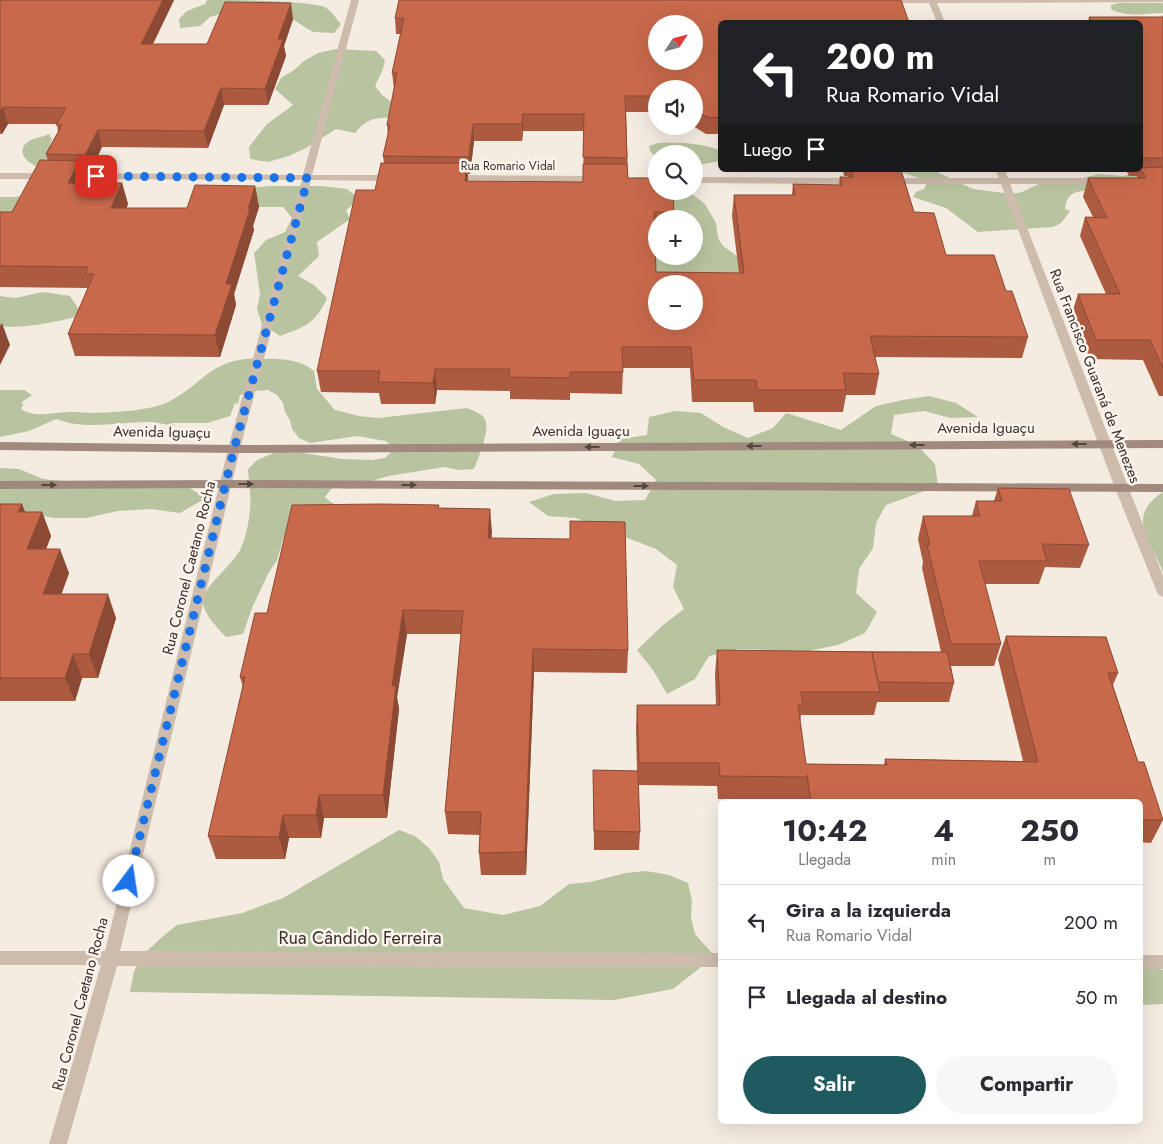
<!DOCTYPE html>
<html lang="es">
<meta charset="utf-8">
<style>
body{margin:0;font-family:Jost,sans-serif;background:#f7f7f7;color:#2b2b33;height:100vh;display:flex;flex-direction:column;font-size:19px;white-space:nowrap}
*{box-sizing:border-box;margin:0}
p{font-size:16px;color:#7c7c81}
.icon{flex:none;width:28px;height:28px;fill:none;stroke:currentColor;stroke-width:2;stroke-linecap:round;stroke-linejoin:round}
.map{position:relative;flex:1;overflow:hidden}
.details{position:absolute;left:718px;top:799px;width:425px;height:325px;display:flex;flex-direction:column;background:#fff;border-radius:8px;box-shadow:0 5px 20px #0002}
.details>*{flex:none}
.hud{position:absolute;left:718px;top:20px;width:425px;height:152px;border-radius:8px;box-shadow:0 5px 20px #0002;background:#202124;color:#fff;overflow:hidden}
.needle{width:32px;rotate:54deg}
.controls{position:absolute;left:648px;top:15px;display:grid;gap:10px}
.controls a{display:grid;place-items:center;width:55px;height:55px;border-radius:50%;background:#fff;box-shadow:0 5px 20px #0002;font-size:25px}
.pin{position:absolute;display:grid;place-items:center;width:42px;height:42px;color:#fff;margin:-21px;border-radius:10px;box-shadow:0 2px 8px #0006}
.me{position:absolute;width:55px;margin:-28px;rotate:14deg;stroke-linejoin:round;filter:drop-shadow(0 0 4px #0008)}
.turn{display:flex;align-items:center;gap:18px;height:105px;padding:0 25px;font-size:22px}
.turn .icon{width:65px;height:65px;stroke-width:2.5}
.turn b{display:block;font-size:35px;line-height:42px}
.then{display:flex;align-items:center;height:48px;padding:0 25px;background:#0003;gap:10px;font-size:19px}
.eta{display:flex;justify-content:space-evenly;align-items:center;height:85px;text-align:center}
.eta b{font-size:30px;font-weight:700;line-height:35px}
.button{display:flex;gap:10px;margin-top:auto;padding:10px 25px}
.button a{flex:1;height:58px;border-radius:30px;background:#1f5a5e;color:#fff;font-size:20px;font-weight:700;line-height:58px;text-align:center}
.button a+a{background:#f7f7f7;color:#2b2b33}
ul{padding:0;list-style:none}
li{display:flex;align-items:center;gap:15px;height:75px;padding:0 25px;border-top:1px solid #e1e1e2}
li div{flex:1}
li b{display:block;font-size:19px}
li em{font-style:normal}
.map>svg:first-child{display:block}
.green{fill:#b8c4a0;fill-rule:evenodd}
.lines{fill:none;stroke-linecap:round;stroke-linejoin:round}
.street{fill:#cdbbac;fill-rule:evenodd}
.secondary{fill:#a18a7d;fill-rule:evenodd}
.wall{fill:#ac5a40;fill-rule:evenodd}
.shaded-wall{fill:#8c4a34}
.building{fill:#c8694b;stroke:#8c4a34;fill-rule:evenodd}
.oneway{fill:#544640}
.route{stroke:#1a73e8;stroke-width:9;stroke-dasharray:0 16.2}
.labels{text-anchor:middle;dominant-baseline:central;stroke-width:5;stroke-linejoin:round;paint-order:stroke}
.far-street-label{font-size:12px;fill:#3b302b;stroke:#fbf5ee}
.street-label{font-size:15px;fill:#3b302b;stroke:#fbf5ee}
.near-street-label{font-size:18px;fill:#3b302b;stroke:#fbf5ee}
</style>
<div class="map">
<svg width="1163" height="1144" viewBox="0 0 1163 1144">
<rect width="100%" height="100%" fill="#f4ebe1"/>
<g class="green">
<path d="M 207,0 C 235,0 301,0 325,7 C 331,11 336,18 341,24 L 334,33 L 313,32 L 284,14 L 227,12 L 210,17 L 200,26 L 180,28 L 179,19 L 187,11 L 205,4 Z"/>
<path d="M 1119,3 L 1163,3 L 1163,13 C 1145,13 1127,18 1111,9 L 1111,5 Z"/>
<path d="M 336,49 L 376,51 L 385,60 L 383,69 L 375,86 L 382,95 L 393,103 L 403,119 C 382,117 369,115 355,133 L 336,129 L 306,148 L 289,156 L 268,162 L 250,159 L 249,147 L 267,124 L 293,105 L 275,89 L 281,78 L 294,70 L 304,61 L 318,53 Z"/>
<path d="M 49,134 L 52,139 L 50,145 C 64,156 86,148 101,158 L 99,164 L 88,167 L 0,225 L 0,197 L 16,197 L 37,190 L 39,167 C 28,164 14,151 29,141 C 34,138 43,137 49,134 Z"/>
<path d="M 658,143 C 678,142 701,143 720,150 L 720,161 L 694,166 L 694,154 L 656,154 L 656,157 L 650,151 L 649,146 Z"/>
<path d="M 895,170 L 933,170 L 973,189 L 1012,194 L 1022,192 L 1039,184 L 1062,183 L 1100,174 L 1123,176 L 1141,172 L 1140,170 L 1163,193 C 1143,192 1090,186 1074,193 C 1067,197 1066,202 1065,209 L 1070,211 L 1061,223 L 1053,227 L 978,232 L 946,208 L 913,197 L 916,192 L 924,189 L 927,183 L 919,178 Z"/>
<path d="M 644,177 L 656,182 L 656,191 L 688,191 L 705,204 L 716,223 L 718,238 L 723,246 L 741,259 L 745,269 C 718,285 685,283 656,281 L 627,185 L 631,178 ZM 656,219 L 694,219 L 694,256 L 656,256 Z"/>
<path d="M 271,186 L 321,186 L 347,189 L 360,199 L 346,210 L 350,219 L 317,242 L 319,256 L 298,276 L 314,285 L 327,298 C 316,323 305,327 280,336 L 262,324 L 257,309 L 260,294 L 254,253 L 266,240 L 285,232 L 292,218 L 283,207 L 259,207 L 252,200 L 248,188 Z"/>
<path d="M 43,292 L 70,296 L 78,308 L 78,316 C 59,322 20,329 0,326 L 0,296 L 15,298 Z"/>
<path d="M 246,359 C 268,359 297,356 314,371 L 317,389 L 335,410 L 359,416 L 378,418 L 467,408 C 474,411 484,414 486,422 C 489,432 478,459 474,469 L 459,470 L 444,467 L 389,476 L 374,480 L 364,487 L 350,489 L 333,487 L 325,497 C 340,513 356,502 376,505 L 291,530 L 283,539 L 277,561 L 269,572 L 252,608 L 243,634 L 226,637 C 218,628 203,614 203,601 C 203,587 231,566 239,552 C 247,539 252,507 250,492 C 250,484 248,477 248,469 L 257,460 L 274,453 L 303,453 L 342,459 L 372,460 L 385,458 L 394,449 L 386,441 L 357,436 L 310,443 L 299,438 L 292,429 L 290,420 L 285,412 L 283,403 L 277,395 L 268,390 L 253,391 L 240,395 L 238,404 L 235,403 L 230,416 L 207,423 L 170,423 L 176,426 C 168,425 160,423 152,422 C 119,421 88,431 56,419 L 29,431 L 0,437 L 0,390 L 24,390 L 32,395 L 22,402 L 23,405 L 21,409 C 34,418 52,413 67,412 C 75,411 85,413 94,413 C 114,412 152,411 170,401 C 200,386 208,363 246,359 Z"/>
<path d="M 929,396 L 956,403 L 978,417 L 950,418 L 924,411 L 894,415 L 891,434 L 917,445 L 935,464 L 938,486 L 886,505 L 876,523 L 873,548 L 859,569 L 856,593 L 877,612 L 865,633 L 838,645 L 808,651 L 739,649 L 709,656 L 695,679 L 667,694 L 653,670 L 637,650 L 663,625 L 684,609 L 673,587 L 677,565 L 656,549 L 576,518 L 548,516 L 529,502 L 554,494 L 586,493 L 615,501 L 645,500 L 656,480 L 639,464 L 612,457 L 620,439 L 647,435 L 649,417 L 675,411 L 701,413 L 723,427 L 748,438 L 773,428 L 786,413 L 841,430 L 876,406 L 903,400 Z"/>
<path d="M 0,468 L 19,469 L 43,479 L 72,482 L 186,486 L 206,498 L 180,513 L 151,509 L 118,511 L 86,518 L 54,518 L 0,508 Z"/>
<path d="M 1163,492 L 1163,573 C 1152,540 1124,518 1163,492 Z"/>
<path d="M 399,830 L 415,836 L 429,848 L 439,862 L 443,879 L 464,908 L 503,915 L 540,906 L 569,884 L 590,882 L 626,873 L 646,871 L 669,875 L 688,883 L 692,901 L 691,917 L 695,934 L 718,960 L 701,967 L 673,989 L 614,1000 L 130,992 L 134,971 L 145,953 L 161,938 L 177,925 L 242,913 L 283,898 Z"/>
<path d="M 1140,964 L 1163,970 L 1163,1004 L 1140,1005 Z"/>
</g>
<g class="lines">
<g class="street">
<path d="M 351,0 L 359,0 L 312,175 L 392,175 L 397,178 L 392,181 L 311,180 L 240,449 L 120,951 L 720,953 L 720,967 L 117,966 L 67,1144 L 49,1144 L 101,965 L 0,965 L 0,951 L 105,951 L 228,449 L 302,180 L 67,179 L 62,176 L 67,173 L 303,175 Z"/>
<path d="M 883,0 L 1163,0 L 1163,2 L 937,3 L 945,22 L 937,22 L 929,3 L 886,3 Z"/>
<path d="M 995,170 L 1005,170 L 1008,178 L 1104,178 L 1109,181 L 1104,184 L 1010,184 L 1163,576 L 1163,597 L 1159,595 L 1157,592 L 1115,488 L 1001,184 L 889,184 L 884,181 L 889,178 L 999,178 Z"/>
<path d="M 0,173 L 47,173 L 52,176 L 47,179 L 0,179 Z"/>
<path d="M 452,175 L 600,176 L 605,179 L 600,182 L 449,180 L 449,176 Z"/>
<path d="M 694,177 L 856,178 L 861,181 L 856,184 L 694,183 Z"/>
<rect x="1140" y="955" width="23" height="14"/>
</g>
<g class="secondary">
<path d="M 1163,440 L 1163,448 L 234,453 L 0,450 L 0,442 L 234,445 Z"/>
<path d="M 226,480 L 1163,484 L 1163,492 L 226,488 L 0,489 L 0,481 Z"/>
</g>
</g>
<g class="wall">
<path d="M 0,0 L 174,0 L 153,44 L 207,44 L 293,19 L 284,46 L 286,56 L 268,105 L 224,105 L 208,148 L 102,147 L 90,172 L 83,172 L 86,181 L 85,183 L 122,183 L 128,204 L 126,208 L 187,208 L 255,186 L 259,207 L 253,226 L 254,230 L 234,294 L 236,305 L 220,357 L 75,356 L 68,334 L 88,288 L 0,287 L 0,212 L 12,212 L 48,161 L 46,154 L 58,132 L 57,124 L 8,124 L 2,134 L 0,134 Z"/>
<path d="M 1163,15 L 1163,396 L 1159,396 L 1143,360 L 1090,359 L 1072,313 L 1078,294 L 1106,294 L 1080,236 L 1085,217 L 1093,217 L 1083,197 L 1088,178 L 1137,178 L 1137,176 L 1129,176 L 1126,170 L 1140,170 L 1140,22 L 1088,22 L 1089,17 L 1162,17 Z"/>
<path d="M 395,18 L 720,22 L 720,134 L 706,134 L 693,126 L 694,89 L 656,89 L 656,112 L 626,112 L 628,178 L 674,212 L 674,219 L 656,219 L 656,233 L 655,233 L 656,272 L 739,273 L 732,216 L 734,195 L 792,195 L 793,184 L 839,185 L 840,177 L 848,177 L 848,176 L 844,176 L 843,170 L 901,170 L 914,212 L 946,255 L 1006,291 L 1028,337 L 1022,358 L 875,357 L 879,374 L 875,395 L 846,395 L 843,412 L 754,412 L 753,402 L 692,402 L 690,368 L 623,368 L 622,394 L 570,393 L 570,400 L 510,399 L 510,391 L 437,390 L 435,404 L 381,404 L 379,393 L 321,392 L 317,371 L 384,163 L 383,156 L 388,136 L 387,125 L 394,88 L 392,73 L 401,34 L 396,34 ZM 523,131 L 584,131 L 583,182 L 468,181 L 468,174 L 470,174 L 474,141 L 522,141 Z"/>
<path d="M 998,488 L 1089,545 L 1080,568 L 1045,567 L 1039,584 L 985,584 L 1001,644 L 994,666 L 951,666 L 954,683 L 949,702 L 877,702 L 874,715 L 801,715 L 800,722 L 806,764 L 884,765 L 885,759 L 1023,761 L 998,659 L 1006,636 L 1118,673 L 1113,685 L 1138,762 L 1163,820 L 1151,843 L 1140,842 L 1140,801 L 803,801 L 803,800 L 718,799 L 717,786 L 638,785 L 640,832 L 639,850 L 594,850 L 593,770 L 637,771 L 636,728 L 637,705 L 716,705 L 715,674 L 717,650 L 941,652 L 922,568 L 923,562 L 918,539 L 923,516 L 972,516 L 976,501 L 994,501 Z"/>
<path d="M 0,504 L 22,504 L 25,512 L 42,512 L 51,536 L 46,549 L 69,573 L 61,594 L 116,618 L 98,678 L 82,678 L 75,701 L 0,701 Z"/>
<path d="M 439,508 L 490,509 L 491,538 L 628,650 L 627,673 L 534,672 L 526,875 L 481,875 L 479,853 L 480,835 L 448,834 L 445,812 L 461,634 L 407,634 L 397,697 L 399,709 L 387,818 L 324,818 L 321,838 L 289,838 L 285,859 L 216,859 L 208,836 L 243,687 L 240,677 L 267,613 Z"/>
</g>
<g class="shaded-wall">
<path d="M 163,0 L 174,0 L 145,60 L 141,44 Z"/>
<path d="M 291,3 L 293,19 L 284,46 L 286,56 L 268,105 L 265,89 L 278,39 Z"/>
<path d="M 221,88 L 224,105 L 208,148 L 204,131 Z"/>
<path d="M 3,107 L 8,124 L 2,134 L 0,127 L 0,112 Z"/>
<path d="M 523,114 L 523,131 L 522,141 L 522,124 Z"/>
<path d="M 473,124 L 474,141 L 470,174 L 469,157 Z"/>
<path d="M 98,130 L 102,147 L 90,172 L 85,155 Z"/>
<path d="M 80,161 L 86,181 L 75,204 L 68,183 Z"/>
<path d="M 467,163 L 468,184 L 465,181 Z"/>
<path d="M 122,183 L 128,204 L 117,229 L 111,208 Z"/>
<path d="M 255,186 L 259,207 L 253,226 L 254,230 L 234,294 L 236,305 L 220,357 L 215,335 L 226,284 Z"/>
<path d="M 2,323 L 10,345 L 0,365 L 0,326 Z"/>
<path d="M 435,369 L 437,390 L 435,404 L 433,383 Z"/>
<path d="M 22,504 L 31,528 L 18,512 Z"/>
<path d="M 490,509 L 492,532 L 490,562 L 488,538 Z"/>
<path d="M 42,512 L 51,536 L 37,573 L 27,549 Z"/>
<path d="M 60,549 L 69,573 L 53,618 L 43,594 Z"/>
<path d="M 108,594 L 116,618 L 98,678 L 89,654 Z"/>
<path d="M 403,610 L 407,634 L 397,697 L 399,709 L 387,818 L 383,795 L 392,686 Z"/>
<path d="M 533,649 L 534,672 L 526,875 L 525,852 Z"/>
<path d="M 73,654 L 82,678 L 75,701 L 65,678 Z"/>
<path d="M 319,795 L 324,818 L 321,838 L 316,815 Z"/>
<path d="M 283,815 L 289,838 L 285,859 L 279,837 Z"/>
</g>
<g class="building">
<path d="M 0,0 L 163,0 L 141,44 L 207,44 L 225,2 L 291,3 L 278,39 L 283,39 L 265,89 L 221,88 L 204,131 L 98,130 L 85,155 L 46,154 L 62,125 L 56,125 L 66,108 L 3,107 L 0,112 Z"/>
<path d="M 399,0 L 901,0 L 909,22 L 720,22 L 720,118 L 707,117 L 694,109 L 694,89 L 656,89 L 656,96 L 625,96 L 627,158 L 583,157 L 584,114 L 523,114 L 522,124 L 473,124 L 469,157 L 383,156 L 390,125 L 387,125 L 397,73 L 392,73 L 404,18 L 395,18 ZM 656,24 L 694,24 L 694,61 L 656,61 Z"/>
<path d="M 1089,17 L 1163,17 L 1163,158 L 1140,158 L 1140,22 L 1092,22 Z"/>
<path d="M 40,160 L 80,161 L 68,183 L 122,183 L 111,208 L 187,208 L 195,185 L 255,186 L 248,209 L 250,209 L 226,284 L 232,284 L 215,335 L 68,334 L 94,274 L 85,274 L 88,267 L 0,266 L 0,212 L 12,212 Z"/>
<path d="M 381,163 L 467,163 L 465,181 L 583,182 L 583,164 L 627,164 L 628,178 L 656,178 L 656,191 L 673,191 L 674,212 L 654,212 L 656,272 L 744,273 L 734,195 L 795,195 L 793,184 L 842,185 L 840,177 L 853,177 L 851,170 L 901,170 L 914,212 L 934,213 L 946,255 L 994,255 L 1006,291 L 1012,291 L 1028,337 L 870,336 L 879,374 L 843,373 L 846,390 L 757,390 L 756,380 L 694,380 L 691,347 L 622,347 L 623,372 L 570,372 L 570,378 L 509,377 L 510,369 L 435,369 L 433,383 L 378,382 L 380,371 L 317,371 L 356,190 L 375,190 ZM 656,284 L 694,284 L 694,321 L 656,321 Z"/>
<path d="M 1163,167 L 1163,368 L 1150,340 L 1096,340 L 1078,294 L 1120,294 L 1085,217 L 1107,218 L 1088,178 L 1146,178 L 1140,168 Z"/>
<path d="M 998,488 L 1069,489 L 1089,545 L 1042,544 L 1047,561 L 979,561 L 1001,644 L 951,644 L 927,545 L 930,545 L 923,516 L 980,516 L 976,501 L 1002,501 Z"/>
<path d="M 0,504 L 22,504 L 18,512 L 42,512 L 27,549 L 60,549 L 43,594 L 108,594 L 89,654 L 73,654 L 65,678 L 0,678 Z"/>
<path d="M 381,504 L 439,505 L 438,508 L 490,509 L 488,538 L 570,539 L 570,521 L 625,522 L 628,650 L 533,649 L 525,852 L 479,853 L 481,812 L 445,812 L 463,611 L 403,610 L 392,686 L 396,686 L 383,795 L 319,795 L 316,815 L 283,815 L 279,837 L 208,836 L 245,677 L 240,677 L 255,613 L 267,613 L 292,505 Z"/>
<path d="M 1006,636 L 1106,637 L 1118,673 L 1108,673 L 1138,762 L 1144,762 L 1163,820 L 1140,820 L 1140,801 L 811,801 L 807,775 L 807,777 L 720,776 L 719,763 L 639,763 L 637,705 L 720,705 L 717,650 L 872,652 L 880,692 L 801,692 L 803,705 L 798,705 L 806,764 L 887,765 L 885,759 L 1038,762 Z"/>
<path d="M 872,652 L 947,652 L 954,683 L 878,682 Z"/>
<path d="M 593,770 L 638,771 L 640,832 L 594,831 Z"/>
</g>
<defs><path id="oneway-solid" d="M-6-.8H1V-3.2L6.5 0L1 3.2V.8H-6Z" transform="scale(1.25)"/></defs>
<g class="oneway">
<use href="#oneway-solid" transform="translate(1079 444) rotate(180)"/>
<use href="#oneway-solid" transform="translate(917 445) rotate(180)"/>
<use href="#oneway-solid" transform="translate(754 446) rotate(180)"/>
<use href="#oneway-solid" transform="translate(592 447) rotate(180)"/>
<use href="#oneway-solid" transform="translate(246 484)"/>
<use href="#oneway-solid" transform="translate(49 485)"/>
<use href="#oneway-solid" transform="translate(409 485)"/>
<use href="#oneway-solid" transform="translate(641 486)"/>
</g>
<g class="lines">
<path class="route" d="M 96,176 L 308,178 L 234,449 L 129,881"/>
</g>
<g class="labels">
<g class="far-street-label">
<text x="508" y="166">Rua Romario Vidal</text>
</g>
<g class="street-label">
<text transform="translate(1095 376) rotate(69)">Rua Francisco Guaraná de Menezes</text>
<text x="986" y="428">Avenida Iguaçu</text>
<text x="581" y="431">Avenida Iguaçu</text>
<text transform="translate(162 432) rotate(1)">Avenida Iguaçu</text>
<text transform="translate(189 568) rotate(-76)">Rua Coronel Caetano Rocha</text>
<text transform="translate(80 1004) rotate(-75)">Rua Coronel Caetano Rocha</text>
</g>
<g class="near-street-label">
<text x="360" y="938">Rua Cândido Ferreira</text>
</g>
</g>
</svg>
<div class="controls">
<a><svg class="needle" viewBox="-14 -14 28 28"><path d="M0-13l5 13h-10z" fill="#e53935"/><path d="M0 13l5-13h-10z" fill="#7c7c81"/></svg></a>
<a><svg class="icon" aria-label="sound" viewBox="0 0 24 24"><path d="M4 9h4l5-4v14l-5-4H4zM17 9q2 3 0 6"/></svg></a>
<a><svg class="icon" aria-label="search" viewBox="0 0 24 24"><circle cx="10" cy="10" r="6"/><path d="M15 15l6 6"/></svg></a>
<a>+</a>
<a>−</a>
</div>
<div class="pin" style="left:96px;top:176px;background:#d93025"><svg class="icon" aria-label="arrive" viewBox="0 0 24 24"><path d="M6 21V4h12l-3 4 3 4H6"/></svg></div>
<svg class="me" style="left:129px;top:881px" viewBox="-20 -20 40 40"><circle r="19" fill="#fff"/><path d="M0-13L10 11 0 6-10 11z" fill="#1a73e8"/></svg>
<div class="hud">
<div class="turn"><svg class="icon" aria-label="left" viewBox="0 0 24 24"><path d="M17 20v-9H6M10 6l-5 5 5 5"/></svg><div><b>200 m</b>Rua Romario Vidal</div></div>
<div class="then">Luego<svg class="icon" aria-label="arrive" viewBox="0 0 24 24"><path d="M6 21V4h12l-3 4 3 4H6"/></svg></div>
</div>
<section class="details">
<div class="eta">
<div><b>10:42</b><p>Llegada</p></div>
<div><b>4</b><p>min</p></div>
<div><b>250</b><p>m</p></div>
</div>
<ul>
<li><svg class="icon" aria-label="left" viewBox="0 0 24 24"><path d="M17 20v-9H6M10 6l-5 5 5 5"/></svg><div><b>Gira a la izquierda</b><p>Rua Romario Vidal</p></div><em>200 m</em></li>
<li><svg class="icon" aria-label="arrive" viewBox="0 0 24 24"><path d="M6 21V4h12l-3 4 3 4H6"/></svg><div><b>Llegada al destino</b></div><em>50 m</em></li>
</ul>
<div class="button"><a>Salir</a><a>Compartir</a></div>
</section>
</div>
